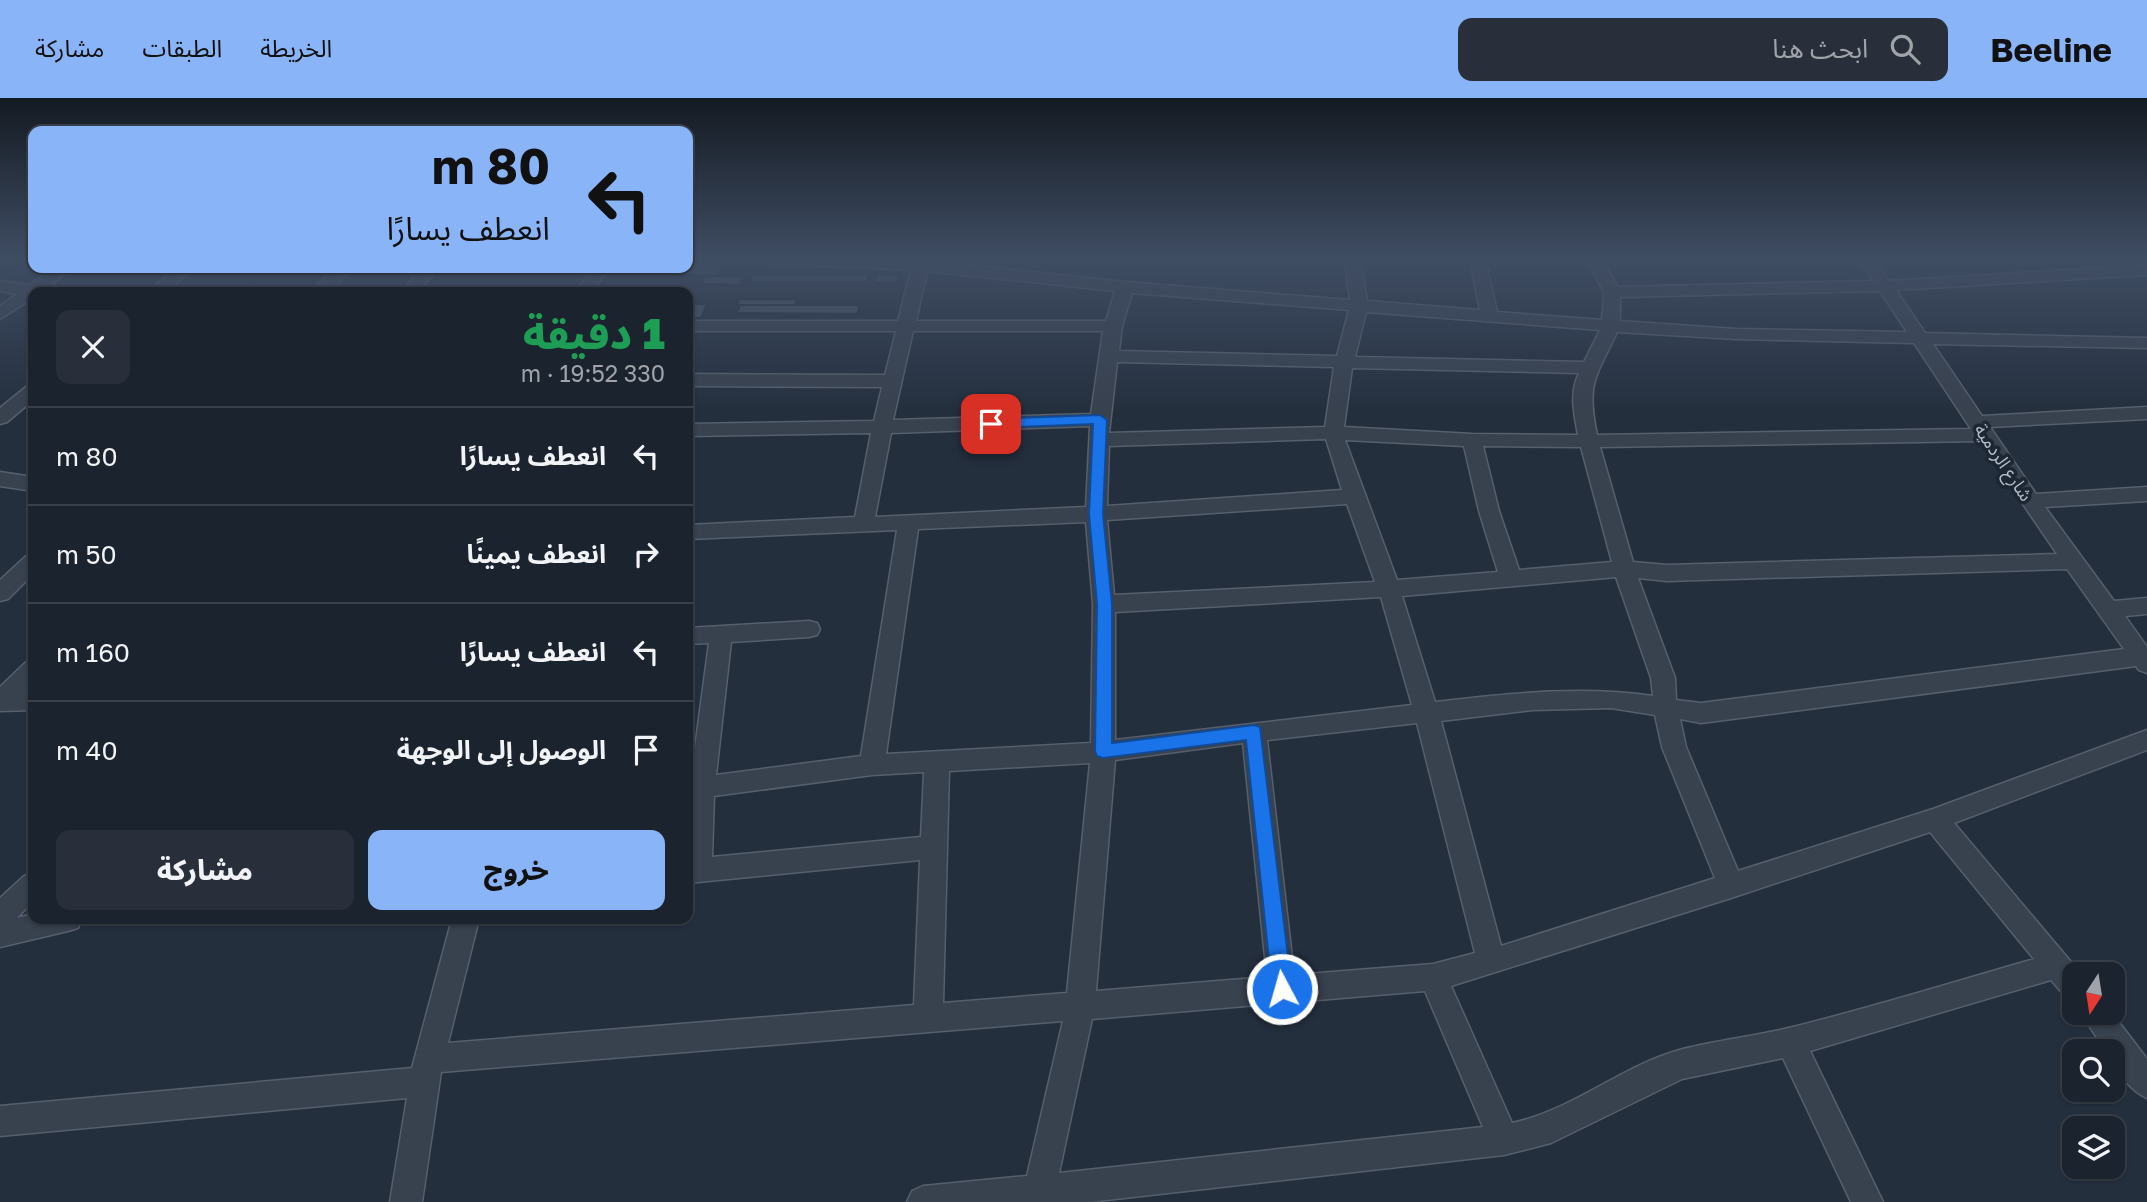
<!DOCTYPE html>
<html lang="ar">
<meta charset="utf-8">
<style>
body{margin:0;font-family:"Golos Text","Noto Sans Arabic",sans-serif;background:#282f3a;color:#f1f3f6;direction:rtl;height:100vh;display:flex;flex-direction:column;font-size:26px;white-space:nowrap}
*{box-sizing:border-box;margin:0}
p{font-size:23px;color:#a0a4aa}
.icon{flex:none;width:38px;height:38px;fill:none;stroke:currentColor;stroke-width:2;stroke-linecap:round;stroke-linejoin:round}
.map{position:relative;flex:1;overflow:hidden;direction:ltr}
.sheet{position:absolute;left:28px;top:189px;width:665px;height:637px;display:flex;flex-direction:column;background:#1b232e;border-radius:14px;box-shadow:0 2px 5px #0004,0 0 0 2px #39404a;direction:rtl}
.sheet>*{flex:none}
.top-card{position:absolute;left:28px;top:28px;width:665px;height:147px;border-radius:14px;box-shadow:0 2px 5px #0004,0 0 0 2px #39404a;direction:rtl;background:#8ab4f8;color:#111;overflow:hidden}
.needle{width:46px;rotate:192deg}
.fabs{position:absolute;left:2062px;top:864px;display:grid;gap:14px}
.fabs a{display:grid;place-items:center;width:63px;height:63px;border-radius:14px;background:#1b232e;box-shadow:0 2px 5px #0004,0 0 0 2px #39404a;font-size:35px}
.pin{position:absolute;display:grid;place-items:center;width:60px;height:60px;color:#fff;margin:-30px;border-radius:14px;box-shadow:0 4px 10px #0006}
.me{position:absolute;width:77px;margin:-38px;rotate:354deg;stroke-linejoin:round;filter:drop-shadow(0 0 5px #0008)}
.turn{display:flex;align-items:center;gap:24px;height:147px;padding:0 28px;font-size:32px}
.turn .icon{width:91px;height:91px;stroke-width:2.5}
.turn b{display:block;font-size:49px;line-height:60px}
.round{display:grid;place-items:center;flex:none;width:74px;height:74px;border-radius:14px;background:#282f3a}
.overview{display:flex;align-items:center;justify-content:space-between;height:119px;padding:0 28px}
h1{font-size:42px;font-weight:800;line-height:52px;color:#1e9e55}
.button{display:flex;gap:14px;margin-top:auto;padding:14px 28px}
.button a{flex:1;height:80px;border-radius:14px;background:#8ab4f8;color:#111;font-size:28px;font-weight:800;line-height:80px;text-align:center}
.button a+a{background:#282f3a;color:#f1f3f6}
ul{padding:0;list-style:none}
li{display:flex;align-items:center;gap:21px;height:98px;padding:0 28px;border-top:2px solid #39404a}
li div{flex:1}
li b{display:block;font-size:26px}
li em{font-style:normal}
header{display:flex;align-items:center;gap:42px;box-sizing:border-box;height:98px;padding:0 35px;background:#8ab4f8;color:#111}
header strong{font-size:33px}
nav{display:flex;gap:38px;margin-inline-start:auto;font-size:24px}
.search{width:490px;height:63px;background:#282f3a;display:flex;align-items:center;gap:18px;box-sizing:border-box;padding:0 24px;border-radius:14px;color:#a0a4aa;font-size:26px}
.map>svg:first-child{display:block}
.building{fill:#455162;stroke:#1f2835;stroke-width:2}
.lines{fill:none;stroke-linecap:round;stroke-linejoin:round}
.minor-casing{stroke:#565f6c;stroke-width:3}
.minor{fill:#38414e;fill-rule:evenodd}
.route{fill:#1a73e8;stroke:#114b97;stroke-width:2}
.labels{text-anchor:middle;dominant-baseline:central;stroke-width:7;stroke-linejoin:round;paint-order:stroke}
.street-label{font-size:18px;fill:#b4bcc9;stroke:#1d2633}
</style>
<header>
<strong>Beeline</strong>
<div class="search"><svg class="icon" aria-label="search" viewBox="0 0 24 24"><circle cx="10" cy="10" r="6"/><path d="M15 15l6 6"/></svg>ابحث هنا</div>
<nav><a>الخريطة</a><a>الطبقات</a><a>مشاركة</a></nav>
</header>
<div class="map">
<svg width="2147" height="1104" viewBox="0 0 2147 1104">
<rect width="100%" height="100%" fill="#242f3e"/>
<g class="building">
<path d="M 688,164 L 724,165 L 718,178 L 668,176 L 669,173 L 659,172 L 657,176 L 608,173 L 610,170 L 688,170 Z"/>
<path d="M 548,170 L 570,171 L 580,170 L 576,176 L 545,176 Z"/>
<path d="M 869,176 L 867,184 L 750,184 L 752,177 Z"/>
<path d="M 876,176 L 899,177 L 897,185 L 875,184 Z"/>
<path d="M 705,178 L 744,179 L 740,187 L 701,186 Z"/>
<path d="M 739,201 L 797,201 L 795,207 L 737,207 Z"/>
<path d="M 688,206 L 707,206 L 701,220 L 688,220 Z"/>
<path d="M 740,207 L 859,207 L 858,216 L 737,215 Z"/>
</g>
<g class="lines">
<defs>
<g id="minor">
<path d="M 733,159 L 913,162 L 914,159 L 930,159 L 929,163 L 1125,184 L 1350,202 L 1344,159 L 1360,159 L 1367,203 L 1480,212 L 1469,159 L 1485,159 L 1497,214 L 1602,222 L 1604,194 L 1585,159 L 1601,159 L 1618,189 L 1873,183 L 1857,159 L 1873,159 L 1889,183 L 2147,167 L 2147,177 L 1896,192 L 1925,235 L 2147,240 L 2147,250 L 1933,246 L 1982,318 L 2147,309 L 2147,321 L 1990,329 L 2036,396 L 2147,389 L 2147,403 L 2045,409 L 2114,503 L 2147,500 L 2147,516 L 2125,518 L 2147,549 L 2147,575 L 2139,572 L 2136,568 L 1701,625 L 1680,621 L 1686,649 L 1738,773 L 1933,711 L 2147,632 L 2147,652 L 1954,725 L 2082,877 L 2074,877 L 2074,901 L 2064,897 L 2051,882 L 1810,953 L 1883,1104 L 1851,1104 L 1783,960 L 1682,981 L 1551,1045 L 1504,1057 L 1089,1104 L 907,1104 L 912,1093 L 923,1088 L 1027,1078 L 1063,923 L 441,974 L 422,1104 L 390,1104 L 407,1000 L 0,1038 L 0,1008 L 412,970 L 452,821 L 479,821 L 448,945 L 914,907 L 920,762 L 688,785 L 688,681 L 691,680 L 709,545 L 688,546 L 688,530 L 809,523 L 817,525 L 820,531 L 817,537 L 809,539 L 731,544 L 716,677 L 861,658 L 897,432 L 688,441 L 688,427 L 855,419 L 871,335 L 688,338 L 688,326 L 874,323 L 882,289 L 688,288 L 688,276 L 885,277 L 896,233 L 688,233 L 688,223 L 898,223 L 911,172 L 741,164 ZM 927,173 L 1115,193 L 1106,223 L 916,223 ZM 1880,193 L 1907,234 L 1736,231 L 1620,223 L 1620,199 ZM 1132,195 L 1349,212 L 1337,258 L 1119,253 L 1122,228 ZM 1366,214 L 1600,232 L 1584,264 L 1355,259 ZM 913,233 L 1103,233 L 1091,316 L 893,322 ZM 1617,234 L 1736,241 L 1914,245 L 1971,331 L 1597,337 C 1586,285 1596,279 1617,234 ZM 1117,264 L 1334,269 L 1325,329 L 1109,335 ZM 1352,270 L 1579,275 C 1569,296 1574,315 1578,337 L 1472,336 L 1344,329 ZM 1090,328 L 1086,409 L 875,419 L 891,335 ZM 1326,341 L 1342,392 L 1107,408 L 1109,348 ZM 1345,342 L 1464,348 L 1479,413 L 1498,474 L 1397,482 ZM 1980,343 L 2057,456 L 1667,467 L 1633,464 L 1600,349 ZM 1483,348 L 1581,349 L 1612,464 L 1519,472 L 1499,413 ZM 1347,406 L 1375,484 L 1114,497 L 1107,422 ZM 1086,424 L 1093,506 L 1091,645 L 886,656 L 918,431 ZM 2067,471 L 2124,551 L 1701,605 L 1676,602 L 1675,580 L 1638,480 L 1667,483 ZM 1616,479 L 1651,580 L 1653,598 C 1580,587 1508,596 1435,604 L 1402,498 ZM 1381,499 L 1412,607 L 1115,642 L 1115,514 ZM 1611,610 L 1655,617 L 1662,649 L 1715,780 L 1501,848 L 1441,623 L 1533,612 ZM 1417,625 L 1475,855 L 1433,866 L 1294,877 L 1267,642 ZM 1243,645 L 1267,879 L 1096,893 L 1115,662 ZM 1090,665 L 1067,895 L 943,905 L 949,673 ZM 924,674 L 921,739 L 712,759 L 714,698 L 872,677 ZM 1930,734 L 2034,861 C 1954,884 1874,909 1793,929 C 1757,938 1719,942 1683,951 C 1622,967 1576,1011 1512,1025 L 1451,888 L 1731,800 ZM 1425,893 L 1483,1029 L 1059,1075 L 1092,921 Z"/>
<path d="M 54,170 L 72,170 L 46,191 L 48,194 L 33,194 L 33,200 L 0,221 L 0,208 L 17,196 L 0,193 L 0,183 L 29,187 Z"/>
<path d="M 177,170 L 195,170 L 166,194 L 148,194 Z"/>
<path d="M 336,170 L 354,170 L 328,194 L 310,194 Z"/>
<path d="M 423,170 L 440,170 L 417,194 L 400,194 Z"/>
<path d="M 592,170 L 608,170 L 593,194 L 577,194 Z"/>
<path d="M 33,287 L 33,302 L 7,324 L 0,326 L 0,310 L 26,289 Z"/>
<path d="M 0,374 L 33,379 L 33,393 L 0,388 Z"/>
<path d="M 33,456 L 33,476 L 8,501 L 0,503 L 0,482 L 25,459 Z"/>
<path d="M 33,562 L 33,585 L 25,594 L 33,594 L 33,612 L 0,613 L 0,589 L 25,565 Z"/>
<path d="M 33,774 L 33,803 L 17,820 L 33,816 L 33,821 L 82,821 L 78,830 L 68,833 L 0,849 L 0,800 L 24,778 Z"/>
<path d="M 2081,915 L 2112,915 L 2147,961 L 2147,1000 C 2132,994 2112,971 2112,954 L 2106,954 Z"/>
</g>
</defs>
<use href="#minor" class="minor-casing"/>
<use href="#minor" class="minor"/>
</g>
<linearGradient id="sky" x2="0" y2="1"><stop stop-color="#141a22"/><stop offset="0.51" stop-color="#3f4d63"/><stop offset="1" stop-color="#3f4d63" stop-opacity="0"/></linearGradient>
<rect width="2147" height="314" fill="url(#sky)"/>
<path class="route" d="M 1100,317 L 1107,322 L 1103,416 L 1112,506 L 1112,645 L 1254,627 L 1260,629 L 1292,891 L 1289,898 L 1282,900 L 1275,898 L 1272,891 L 1246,642 L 1103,660 L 1097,658 L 1095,653 L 1097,506 L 1089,416 L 1093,326 L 991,330 L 984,326 L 991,321 Z"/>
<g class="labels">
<g class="street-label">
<text transform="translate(2004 364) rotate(56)">شارع الردمية</text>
</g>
</g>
</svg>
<div class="fabs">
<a><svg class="needle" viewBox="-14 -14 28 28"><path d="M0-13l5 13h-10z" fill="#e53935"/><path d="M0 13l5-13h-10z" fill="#a0a4aa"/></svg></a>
<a><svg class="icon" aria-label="search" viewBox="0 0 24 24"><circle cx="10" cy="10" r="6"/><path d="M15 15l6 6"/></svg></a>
<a><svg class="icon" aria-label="layers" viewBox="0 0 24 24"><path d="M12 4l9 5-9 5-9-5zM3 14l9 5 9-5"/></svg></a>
</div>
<div class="pin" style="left:991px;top:326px;background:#d93025"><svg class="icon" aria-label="arrive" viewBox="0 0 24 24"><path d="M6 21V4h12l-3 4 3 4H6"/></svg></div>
<svg class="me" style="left:1282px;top:891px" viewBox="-20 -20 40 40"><circle r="17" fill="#1a73e8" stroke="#fff" stroke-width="3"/><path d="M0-11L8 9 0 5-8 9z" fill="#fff"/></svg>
<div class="top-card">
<div class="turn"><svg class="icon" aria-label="left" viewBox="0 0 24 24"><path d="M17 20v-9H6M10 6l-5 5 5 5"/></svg><div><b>80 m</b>انعطف يسارًا</div></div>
</div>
<section class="sheet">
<div class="overview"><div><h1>1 دقيقة</h1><p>330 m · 19:52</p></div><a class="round"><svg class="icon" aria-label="close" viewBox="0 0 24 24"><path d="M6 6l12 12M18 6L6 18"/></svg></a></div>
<ul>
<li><svg class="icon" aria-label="left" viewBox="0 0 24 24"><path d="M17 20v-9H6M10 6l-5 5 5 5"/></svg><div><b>انعطف يسارًا</b></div><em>80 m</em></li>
<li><svg class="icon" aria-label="right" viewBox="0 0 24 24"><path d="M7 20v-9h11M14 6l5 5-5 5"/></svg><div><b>انعطف يمينًا</b></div><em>50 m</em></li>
<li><svg class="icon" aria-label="left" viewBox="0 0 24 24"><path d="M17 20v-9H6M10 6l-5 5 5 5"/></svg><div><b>انعطف يسارًا</b></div><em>160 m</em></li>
<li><svg class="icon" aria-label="arrive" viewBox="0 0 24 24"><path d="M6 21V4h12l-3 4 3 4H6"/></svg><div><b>الوصول إلى الوجهة</b></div><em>40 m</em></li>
</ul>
<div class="button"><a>خروج</a><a>مشاركة</a></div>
</section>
</div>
